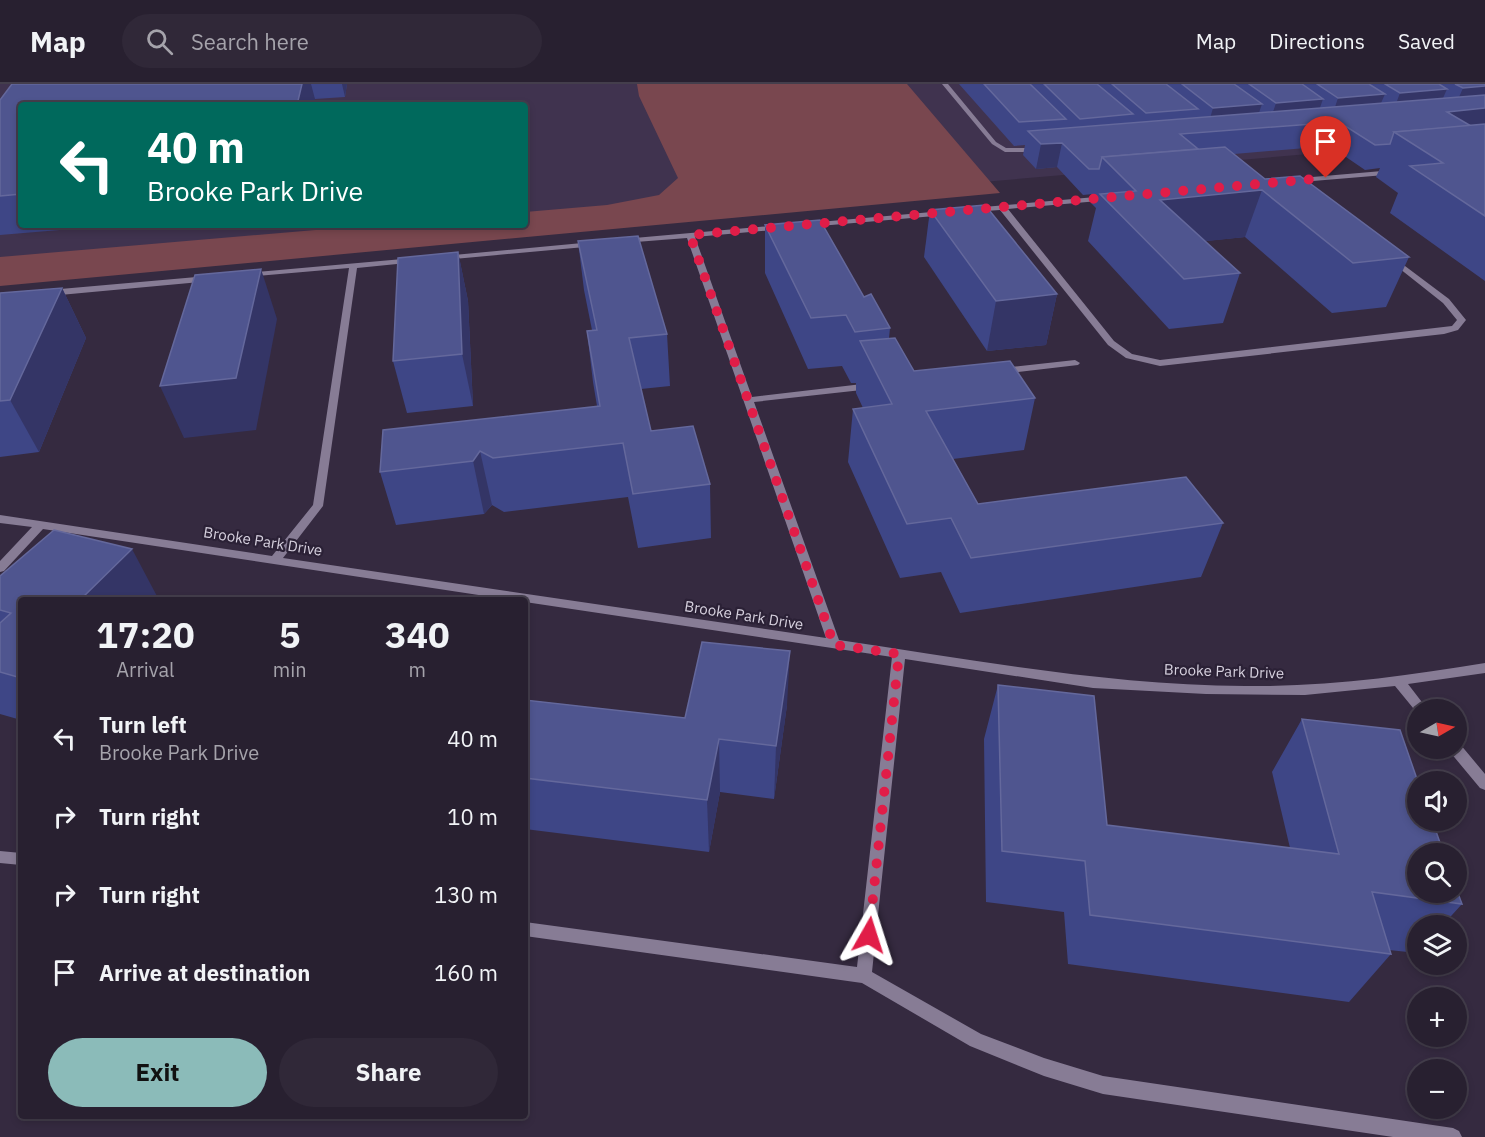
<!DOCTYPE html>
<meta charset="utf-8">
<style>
body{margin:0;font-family:"IBM Plex Sans",sans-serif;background:#302838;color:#f1f3f6;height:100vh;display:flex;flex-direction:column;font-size:22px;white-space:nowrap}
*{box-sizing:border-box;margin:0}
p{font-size:20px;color:#a5a3ab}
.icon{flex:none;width:33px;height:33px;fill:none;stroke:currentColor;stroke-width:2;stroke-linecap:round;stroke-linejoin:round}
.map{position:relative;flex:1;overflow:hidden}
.drawer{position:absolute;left:18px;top:513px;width:510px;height:522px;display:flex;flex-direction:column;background:#282030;border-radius:6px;box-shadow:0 3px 9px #0003,0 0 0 2px #443e4c}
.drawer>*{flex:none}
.hud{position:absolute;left:18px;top:18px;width:510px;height:126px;border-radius:6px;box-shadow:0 3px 9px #0003,0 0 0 2px #443e4c;background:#00695c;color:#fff;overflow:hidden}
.needle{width:39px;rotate:81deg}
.tools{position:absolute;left:1407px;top:615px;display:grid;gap:12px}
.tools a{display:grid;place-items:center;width:60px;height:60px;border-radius:50%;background:#282030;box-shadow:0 3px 9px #0003,0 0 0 2px #443e4c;font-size:30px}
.pin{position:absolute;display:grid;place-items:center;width:51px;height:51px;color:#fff;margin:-62px -26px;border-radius:50% 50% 50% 0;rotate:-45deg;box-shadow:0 0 6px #0007}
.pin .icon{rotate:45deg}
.me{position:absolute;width:66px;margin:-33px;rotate:6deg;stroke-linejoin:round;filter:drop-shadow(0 0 4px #0008)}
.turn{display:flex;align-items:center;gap:21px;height:126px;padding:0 30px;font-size:27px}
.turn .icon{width:78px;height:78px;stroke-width:2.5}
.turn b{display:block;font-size:42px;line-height:51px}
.eta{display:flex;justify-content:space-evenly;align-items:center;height:102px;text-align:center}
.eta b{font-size:36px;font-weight:700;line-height:42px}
.cta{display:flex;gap:12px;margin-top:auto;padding:12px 30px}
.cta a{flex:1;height:69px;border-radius:36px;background:#8bbbb9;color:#111;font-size:24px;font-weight:700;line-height:69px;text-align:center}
.cta a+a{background:#302838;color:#f1f3f6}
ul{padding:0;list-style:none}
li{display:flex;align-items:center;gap:18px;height:78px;padding:0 30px}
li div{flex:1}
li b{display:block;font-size:22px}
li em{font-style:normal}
header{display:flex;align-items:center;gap:36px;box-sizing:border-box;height:84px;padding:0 30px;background:#282030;border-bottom:2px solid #443e4c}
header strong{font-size:28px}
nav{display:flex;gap:33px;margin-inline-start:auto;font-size:21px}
.search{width:420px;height:54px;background:#302838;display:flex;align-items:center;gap:15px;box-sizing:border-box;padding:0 21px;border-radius:33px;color:#a5a3ab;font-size:22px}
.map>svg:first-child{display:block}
.built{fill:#40334f}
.green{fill:#79474f}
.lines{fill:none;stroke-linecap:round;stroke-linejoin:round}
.lane{fill:#877c95;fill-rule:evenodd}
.street{fill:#877c95;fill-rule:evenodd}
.wall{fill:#3e4686}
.shaded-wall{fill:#343566}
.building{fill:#4f558f;stroke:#64689c;stroke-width:1.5}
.route{stroke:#e11d48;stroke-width:10;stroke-dasharray:0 18}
.labels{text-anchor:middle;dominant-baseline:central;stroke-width:4.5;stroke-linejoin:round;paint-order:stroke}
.street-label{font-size:15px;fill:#d6d0de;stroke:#2b2136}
</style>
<header>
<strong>Map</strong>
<div class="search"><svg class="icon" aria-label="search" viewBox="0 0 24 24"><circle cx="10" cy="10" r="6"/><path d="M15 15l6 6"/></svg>Search here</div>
<nav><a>Map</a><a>Directions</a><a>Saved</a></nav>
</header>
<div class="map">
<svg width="1485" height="1053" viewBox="0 0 1485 1053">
<rect width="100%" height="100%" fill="#352a40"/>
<path class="built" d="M 0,0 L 1485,0 L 1485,55 L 525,137 L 525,21 L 21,21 L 21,141 L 483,141 L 0,182 Z"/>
<path class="green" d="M 637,0 L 907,0 L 1000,109 L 0,202 L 0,173 L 374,141 L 525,141 L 525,128 L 607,121 L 659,111 L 678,94 L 639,12 Z"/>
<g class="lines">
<path class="lane" d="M 942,0 L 948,0 L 996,58 L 1006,64 L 1038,64 L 1041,66 L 1038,68 L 1005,68 L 992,60 Z"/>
<g class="street">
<path d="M 1394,86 L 1398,88 L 1397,90 L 1289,99 L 1285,97 L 1289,95 Z"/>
<path d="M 1107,112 L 1110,112 L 1110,116 L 1008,125 L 1114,257 L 1132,270 L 1160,276 L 1452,242 L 1457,236 L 1443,219 L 1390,177 L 1390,173 L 1393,173 L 1449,215 L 1466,236 L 1458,246 L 1444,250 L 1160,282 L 1126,274 L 1108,261 L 1000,126 L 972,128 L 968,126 L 972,124 Z"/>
<path d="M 943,127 L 946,127 L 946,131 L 808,143 L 804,141 L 808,139 Z"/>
<path d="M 782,141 L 786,143 L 785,145 L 695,153 L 752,313 L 871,299 L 876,302 L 871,305 L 754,318 L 839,556 C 974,576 1108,601 1245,602 C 1326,603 1406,592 1485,579 L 1485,589 L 1408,600 L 1428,626 L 1418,626 L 1418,630 L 1395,602 L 1305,611 L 1206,610 L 1093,604 L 905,575 L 872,888 L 981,950 L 1044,974 L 1103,992 L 1453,1044 L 1459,1047 L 1462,1053 L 1393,1053 L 1103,1010 L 1044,992 L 970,962 L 862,899 L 525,852 L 525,838 L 857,883 L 892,573 L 525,518 L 525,516 L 512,516 L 43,445 L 4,487 L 0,488 L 0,477 L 32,443 L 0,439 L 0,431 L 272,472 L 313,421 L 349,184 L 246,193 L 242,191 L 246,189 L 414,174 L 418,176 L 417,178 L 357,184 L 323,422 L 283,474 L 826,554 L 687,154 L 623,159 L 619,157 L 623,155 Z"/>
<path d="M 593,158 L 596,158 L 596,162 L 443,176 L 439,174 L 443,172 Z"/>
<path d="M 208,192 L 211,193 L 211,197 L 49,212 L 45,209 L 49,206 Z"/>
<path d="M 1075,276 L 1080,279 L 1078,281 L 1001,290 L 996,287 L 1001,284 Z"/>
<path d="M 1456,659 L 1460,660 L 1485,690 L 1485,706 L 1480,704 L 1450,668 L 1449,664 L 1456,664 Z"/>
<path d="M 0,767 L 21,769 L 21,781 L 0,779 Z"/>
</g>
</g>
<g class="wall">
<path d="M 12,0 L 347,0 L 345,13 L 315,15 L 21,21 L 21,141 L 119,141 L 0,151 L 0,16 Z"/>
<path d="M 959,0 L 1485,0 L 1485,197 L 1390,129 L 1398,109 L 1376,93 L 1380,84 L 1365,86 L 1330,62 L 1234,70 L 1265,95 L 1409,173 L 1386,223 L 1332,229 L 1245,153 L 1205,157 L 1240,189 L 1223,239 L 1169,245 L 1088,157 L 1096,124 L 1091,119 L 1093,110 L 1083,111 L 1057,83 L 1036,85 L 1023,71 L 1025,61 L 1014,62 Z"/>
<path d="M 930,126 L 1057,210 L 1046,261 L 987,267 L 924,173 Z"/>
<path d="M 765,141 L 864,213 L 890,244 L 889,254 L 914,287 L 1035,314 L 1024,366 L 953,375 L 978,420 L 1223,439 L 1201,493 L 960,529 L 941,488 L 900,494 L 848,378 L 853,325 L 863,324 L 856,309 L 856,299 L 851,299 L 842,282 L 808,285 L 765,189 Z"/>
<path d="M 578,157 L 667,250 L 670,302 L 641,305 L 651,347 L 710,400 L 711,454 L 638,464 L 628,413 L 504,428 L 492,421 L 484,430 L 396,441 L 380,388 L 597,322 L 593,298 L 587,247 L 592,246 L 584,206 Z"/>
<path d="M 458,168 L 468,217 L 473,322 L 407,329 L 393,277 Z"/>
<path d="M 62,204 L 86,254 L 39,368 L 0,373 L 0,209 Z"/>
<path d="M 0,492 L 21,516 L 21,636 L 0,630 Z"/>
<path d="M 998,601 L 1107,741 L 1290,764 L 1272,688 L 1302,635 L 1462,820 L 1442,842 L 1418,842 L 1417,869 L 1389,866 L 1391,870 L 1349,918 L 1068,880 L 1064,828 L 986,818 L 984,655 Z"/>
<path d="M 525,616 L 685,634 L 787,621 L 774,715 L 720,708 L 709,768 L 525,745 Z"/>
</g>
<g class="shaded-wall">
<path d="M 302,0 L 311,0 L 315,15 L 314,21 L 297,21 Z"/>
<path d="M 342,0 L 347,0 L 345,13 Z"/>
<path d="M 1485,2 L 1485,47 L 1436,52 L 1447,28 L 1453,27 L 1463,4 Z"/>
<path d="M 1447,5 L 1437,28 L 1391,33 L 1400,9 Z"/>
<path d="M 1385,10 L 1375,33 L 1330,38 L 1338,14 Z"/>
<path d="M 1323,15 L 1315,38 L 1268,43 L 1276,19 Z"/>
<path d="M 1262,20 L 1254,43 L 1206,48 L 1213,24 Z"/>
<path d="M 1062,59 L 1057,83 L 1036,85 L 1041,60 Z"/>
<path d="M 1262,106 L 1245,153 L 1152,163 L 1160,116 Z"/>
<path d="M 458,168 L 468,217 L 473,322 L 462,270 Z"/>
<path d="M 261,185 L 277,235 L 256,346 L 184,354 L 160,302 Z"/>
<path d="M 62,204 L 86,254 L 39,368 L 10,316 Z"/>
<path d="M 1057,210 L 1046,261 L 987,267 L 996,217 Z"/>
<path d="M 480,367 L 492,421 L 484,430 L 473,377 Z"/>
<path d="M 132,465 L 159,516 L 80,516 Z"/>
<path d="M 790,567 L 787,621 L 774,715 L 776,662 Z"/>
<path d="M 719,655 L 720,708 L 709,768 L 707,716 Z"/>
</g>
<g class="building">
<path d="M 12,0 L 302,0 L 297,21 L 21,21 L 21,110 L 0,112 L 0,16 Z"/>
<path d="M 984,0 L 1030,0 L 1066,35 L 1019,38 Z"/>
<path d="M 1044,0 L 1097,0 L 1133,30 L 1080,35 Z"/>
<path d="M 1112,0 L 1166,0 L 1198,25 L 1146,29 Z"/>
<path d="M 1182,0 L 1234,0 L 1262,20 L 1213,24 Z"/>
<path d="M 1249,0 L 1302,0 L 1323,15 L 1276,19 Z"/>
<path d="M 1317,0 L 1369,0 L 1385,10 L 1338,14 Z"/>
<path d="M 1385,0 L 1439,0 L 1447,5 L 1400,9 Z"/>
<path d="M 1455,0 L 1485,0 L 1485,2 L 1463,4 Z"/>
<path d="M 1485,11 L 1485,24 L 1447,28 L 1471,42 L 1394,48 L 1390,60 L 1375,61 L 1339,38 L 1180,50 L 1198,65 L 1102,73 L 1099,85 L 1089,85 L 1062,59 L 1041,60 L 1028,47 Z"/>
<path d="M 1485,40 L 1485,132 L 1410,82 L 1443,79 L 1394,48 Z"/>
<path d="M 1225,63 L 1265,95 L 1300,92 L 1409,173 L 1353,179 L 1262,106 L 1160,116 L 1240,189 L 1184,195 L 1100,110 L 1136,107 L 1102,73 Z"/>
<path d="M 985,121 L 1057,210 L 996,217 L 930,126 Z"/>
<path d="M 820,136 L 864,213 L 871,210 L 890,244 L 855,248 L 846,231 L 811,234 L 765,141 Z"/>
<path d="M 638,152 L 667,250 L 629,254 L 651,347 L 693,342 L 710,400 L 633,410 L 623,359 L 493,374 L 480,367 L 473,377 L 380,388 L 383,346 L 600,322 L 587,247 L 597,246 L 578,157 Z"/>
<path d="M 458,168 L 462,270 L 393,277 L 398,174 Z"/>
<path d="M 261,185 L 236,294 L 160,302 L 195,191 Z"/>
<path d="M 62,204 L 10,316 L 0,317 L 0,209 Z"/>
<path d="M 895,254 L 914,287 L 1010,277 L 1035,314 L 926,327 L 978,420 L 1186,393 L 1223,439 L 971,474 L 951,434 L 907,440 L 853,325 L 892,320 L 860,257 Z"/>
<path d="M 54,446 L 132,465 L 80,516 L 21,516 L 21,594 L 0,588 L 0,539 L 11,529 L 0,526 L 0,492 Z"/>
<path d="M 702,558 L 790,567 L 776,662 L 719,655 L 707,716 L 525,694 L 525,616 L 685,634 Z"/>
<path d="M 998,601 L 1094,612 L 1107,741 L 1339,770 L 1302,635 L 1400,646 L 1418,698 L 1418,736 L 1432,736 L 1444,770 L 1418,770 L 1418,808 L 1456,808 L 1456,804 L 1462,820 L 1372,808 L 1391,870 L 1090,831 L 1085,777 L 1002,767 Z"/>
</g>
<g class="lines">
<path class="route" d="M 869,851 L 899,570 L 834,561 L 690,151 L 1326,94"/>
</g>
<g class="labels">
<g class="street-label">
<text transform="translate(263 457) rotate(9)">Brooke Park Drive</text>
<text transform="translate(744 531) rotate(9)">Brooke Park Drive</text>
<text transform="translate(1224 587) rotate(2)">Brooke Park Drive</text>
</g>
</g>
</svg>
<div class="tools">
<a><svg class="needle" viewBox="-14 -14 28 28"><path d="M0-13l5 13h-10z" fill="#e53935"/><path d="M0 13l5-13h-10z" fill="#a5a3ab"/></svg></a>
<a><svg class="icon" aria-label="sound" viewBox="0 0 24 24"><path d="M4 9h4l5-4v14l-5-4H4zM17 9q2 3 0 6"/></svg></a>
<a><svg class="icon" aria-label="search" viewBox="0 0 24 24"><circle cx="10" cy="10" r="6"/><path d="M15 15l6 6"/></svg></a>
<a><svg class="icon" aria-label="layers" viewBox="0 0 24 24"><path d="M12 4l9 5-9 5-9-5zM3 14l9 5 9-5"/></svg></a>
<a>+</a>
<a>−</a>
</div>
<div class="pin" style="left:1326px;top:94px;background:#d93025"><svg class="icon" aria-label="arrive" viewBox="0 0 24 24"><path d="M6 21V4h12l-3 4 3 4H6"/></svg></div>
<svg class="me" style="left:869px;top:851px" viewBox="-20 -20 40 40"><path d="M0-17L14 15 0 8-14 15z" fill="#e11d48" stroke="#fff" stroke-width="4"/></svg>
<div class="hud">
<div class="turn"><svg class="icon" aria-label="left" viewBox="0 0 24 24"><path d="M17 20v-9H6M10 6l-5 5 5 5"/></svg><div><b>40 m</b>Brooke Park Drive</div></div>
</div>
<section class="drawer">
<div class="eta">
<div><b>17:20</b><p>Arrival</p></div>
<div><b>5</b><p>min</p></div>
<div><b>340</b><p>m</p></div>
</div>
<ul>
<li><svg class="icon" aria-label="left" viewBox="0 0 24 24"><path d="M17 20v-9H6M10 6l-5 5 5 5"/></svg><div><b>Turn left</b><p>Brooke Park Drive</p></div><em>40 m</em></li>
<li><svg class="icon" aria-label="right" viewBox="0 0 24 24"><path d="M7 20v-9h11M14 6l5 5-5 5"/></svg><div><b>Turn right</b></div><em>10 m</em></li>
<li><svg class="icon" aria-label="right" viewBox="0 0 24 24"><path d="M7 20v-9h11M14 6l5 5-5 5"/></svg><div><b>Turn right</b></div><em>130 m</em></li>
<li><svg class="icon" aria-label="arrive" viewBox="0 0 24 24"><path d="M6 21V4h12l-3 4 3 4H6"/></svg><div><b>Arrive at destination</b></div><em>160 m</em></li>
</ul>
<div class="cta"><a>Exit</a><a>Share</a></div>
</section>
</div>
